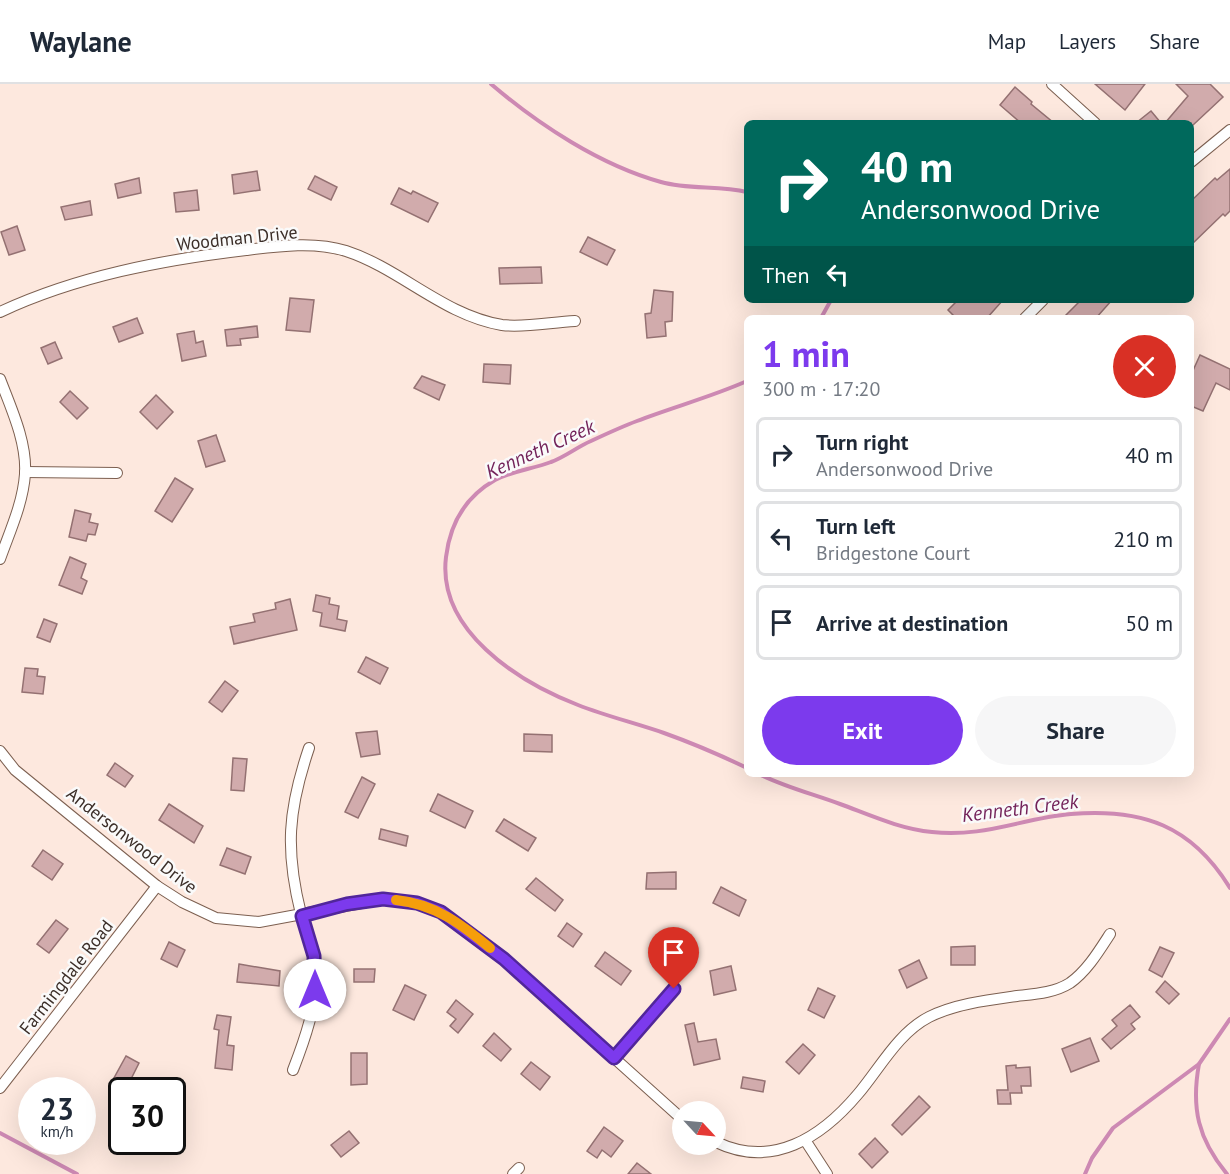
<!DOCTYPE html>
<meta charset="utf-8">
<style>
body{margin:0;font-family:"PT Sans",sans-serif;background:#f6f6f7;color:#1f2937;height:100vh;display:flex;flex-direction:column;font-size:22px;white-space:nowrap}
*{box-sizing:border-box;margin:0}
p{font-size:20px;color:#747a83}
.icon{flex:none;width:33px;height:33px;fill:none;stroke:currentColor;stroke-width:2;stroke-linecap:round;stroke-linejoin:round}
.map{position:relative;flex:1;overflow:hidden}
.side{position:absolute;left:744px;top:231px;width:450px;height:462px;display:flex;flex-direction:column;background:#fff;border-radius:9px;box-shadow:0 6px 24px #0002}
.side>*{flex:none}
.banner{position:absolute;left:744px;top:36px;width:450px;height:183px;border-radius:9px;box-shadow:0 6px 24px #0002;background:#00695c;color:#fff;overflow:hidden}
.needle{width:39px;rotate:116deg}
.tools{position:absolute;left:672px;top:1017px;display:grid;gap:12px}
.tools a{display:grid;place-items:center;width:54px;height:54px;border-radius:50%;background:#fff;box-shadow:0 6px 24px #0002;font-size:30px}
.speed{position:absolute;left:18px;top:993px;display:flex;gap:12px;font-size:30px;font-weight:700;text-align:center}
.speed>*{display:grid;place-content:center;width:78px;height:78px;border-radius:50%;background:#fff;box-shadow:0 6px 24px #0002;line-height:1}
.speed small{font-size:15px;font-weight:400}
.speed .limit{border:3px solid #111;border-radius:9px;background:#fff;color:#111}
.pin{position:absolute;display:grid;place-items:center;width:51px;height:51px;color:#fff;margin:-62px -26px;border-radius:50% 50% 50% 0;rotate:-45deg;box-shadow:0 0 6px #0007}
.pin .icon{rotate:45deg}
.me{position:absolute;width:66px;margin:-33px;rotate:0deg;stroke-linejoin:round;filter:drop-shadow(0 0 4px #0008)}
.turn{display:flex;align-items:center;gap:21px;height:126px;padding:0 18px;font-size:27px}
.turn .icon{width:78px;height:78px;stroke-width:2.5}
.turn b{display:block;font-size:42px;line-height:51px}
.then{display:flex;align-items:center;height:57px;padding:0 18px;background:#0003;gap:12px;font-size:22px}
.round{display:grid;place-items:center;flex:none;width:63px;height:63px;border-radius:32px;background:#f6f6f7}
.overview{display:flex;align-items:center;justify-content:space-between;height:102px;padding:0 18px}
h1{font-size:36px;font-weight:600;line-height:45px;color:#7c3aed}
.button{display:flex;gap:12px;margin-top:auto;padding:12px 18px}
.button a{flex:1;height:69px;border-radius:36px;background:#7c3aed;color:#fff;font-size:24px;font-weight:600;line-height:69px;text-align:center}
.button a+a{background:#f6f6f7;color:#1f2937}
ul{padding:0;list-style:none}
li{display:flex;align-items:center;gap:18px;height:75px;margin:0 12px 9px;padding:0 6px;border:3px solid #e0e1e3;border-radius:9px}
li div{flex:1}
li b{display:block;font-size:22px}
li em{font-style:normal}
header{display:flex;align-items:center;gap:36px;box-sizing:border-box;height:84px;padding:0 30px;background:#fff;border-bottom:2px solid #e0e1e3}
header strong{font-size:28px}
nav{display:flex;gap:33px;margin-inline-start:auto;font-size:21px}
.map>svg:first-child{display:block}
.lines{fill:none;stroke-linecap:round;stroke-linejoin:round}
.stream{stroke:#cd89b3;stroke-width:4}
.building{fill:#d1abac;stroke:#947172;stroke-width:1.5}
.minor-casing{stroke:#7c5f50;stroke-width:12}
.minor{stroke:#fff;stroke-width:10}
.route-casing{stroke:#51269a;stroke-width:15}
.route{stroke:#7c3aed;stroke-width:10}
.slow{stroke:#f59e0b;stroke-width:10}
.labels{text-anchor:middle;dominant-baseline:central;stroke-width:5;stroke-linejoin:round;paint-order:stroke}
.street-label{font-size:18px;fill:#3b2e28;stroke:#fafafa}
.water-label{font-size:20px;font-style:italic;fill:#73235a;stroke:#fafafa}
</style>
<header>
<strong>Waylane</strong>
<nav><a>Map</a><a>Layers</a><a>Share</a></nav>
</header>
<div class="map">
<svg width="1230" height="1090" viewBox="0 0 1230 1090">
<rect width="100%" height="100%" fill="#fde8de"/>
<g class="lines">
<g class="stream">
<path d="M 491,0 C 539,41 600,81 661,98 C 689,106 719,101 747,108"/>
<path d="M 821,234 L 831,216"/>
<path d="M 747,297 C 711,313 673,323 637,337 C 621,343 606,350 591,357 C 577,363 565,373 551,378 C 533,385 512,387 495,396 C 465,413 450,440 446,473 C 437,546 518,598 578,621 C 606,632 635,639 664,649 C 692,659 720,671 747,684"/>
<path d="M 759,690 C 785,703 813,710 840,720 C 870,731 900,745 932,748 C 983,754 1023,734 1071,730 C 1143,724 1192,742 1230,804"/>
<path d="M 1199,980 C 1191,1024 1198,1055 1227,1090"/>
<path d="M 0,1049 L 77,1090"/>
<path d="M 1085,1090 L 1092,1074 L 1113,1044 L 1199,980 L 1230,935"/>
</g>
</g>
<g class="building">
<path d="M 1095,0 L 1145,0 L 1125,26 Z"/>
<path d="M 1176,0 L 1210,0 L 1223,13 L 1192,42 L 1191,39 L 1165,39 L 1188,12 Z"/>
<path d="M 1015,3 L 1032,18 L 1031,20 L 1054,39 L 1021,39 L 1000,21 Z"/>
<path d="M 1151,27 L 1161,39 L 1136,39 Z"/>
<path d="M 1230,85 L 1230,127 L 1225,132 L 1223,130 L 1191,161 L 1191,117 L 1215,94 L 1217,96 Z"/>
<path d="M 257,87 L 260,106 L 234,110 L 232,91 Z"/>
<path d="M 315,92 L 337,103 L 331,116 L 308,105 Z"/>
<path d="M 139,94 L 141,109 L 118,114 L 115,100 Z"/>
<path d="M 399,104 L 411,110 L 413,107 L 438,119 L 428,138 L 391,120 Z"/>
<path d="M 197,106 L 199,126 L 176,128 L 174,109 Z"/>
<path d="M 90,117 L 92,131 L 65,136 L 61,123 Z"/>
<path d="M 17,142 L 25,166 L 9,171 L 1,148 Z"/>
<path d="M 588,153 L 615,166 L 607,181 L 580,168 Z"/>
<path d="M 541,183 L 542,199 L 500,200 L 499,184 Z"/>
<path d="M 654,206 L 673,208 L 672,237 L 665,238 L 666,252 L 647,254 L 645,230 L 651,229 Z"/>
<path d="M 290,214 L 314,216 L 310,248 L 286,246 Z"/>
<path d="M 958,216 L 1003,216 L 987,234 L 956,234 L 948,226 Z"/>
<path d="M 1081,216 L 1112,216 L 1096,234 L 1063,234 Z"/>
<path d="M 137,234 L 143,249 L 119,258 L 113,243 Z"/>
<path d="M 257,242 L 258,253 L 240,255 L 241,261 L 227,262 L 225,246 Z"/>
<path d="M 194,247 L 196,259 L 203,257 L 206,272 L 182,277 L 177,250 Z"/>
<path d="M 55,258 L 62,274 L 48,280 L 41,264 Z"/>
<path d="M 1200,271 L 1230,285 L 1230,306 L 1216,299 L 1203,327 L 1191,322 L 1191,291 Z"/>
<path d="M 484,280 L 511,281 L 510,300 L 483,298 Z"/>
<path d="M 422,292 L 445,301 L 439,316 L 414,304 Z"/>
<path d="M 70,307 L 88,324 L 77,335 L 60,318 Z"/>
<path d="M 156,311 L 173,328 L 157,345 L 140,328 Z"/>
<path d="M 216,351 L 225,377 L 206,383 L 198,357 Z"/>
<path d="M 175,394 L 193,405 L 172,438 L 155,427 Z"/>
<path d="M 75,426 L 91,430 L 89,438 L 98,440 L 95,451 L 88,450 L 86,457 L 69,453 Z"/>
<path d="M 70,473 L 86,480 L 81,494 L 87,497 L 82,510 L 59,501 Z"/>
<path d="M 316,511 L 330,514 L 329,520 L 339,522 L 337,535 L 347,537 L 345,547 L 320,542 L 322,529 L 313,527 Z"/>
<path d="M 290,515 L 297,546 L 234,560 L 230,543 L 255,538 L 253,530 L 276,525 L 275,519 Z"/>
<path d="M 44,535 L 57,540 L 50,558 L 37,553 Z"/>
<path d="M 366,573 L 388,584 L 380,600 L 358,588 Z"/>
<path d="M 25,584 L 38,585 L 37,592 L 45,593 L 43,610 L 22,608 Z"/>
<path d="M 225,597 L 238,607 L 222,628 L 209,618 Z"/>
<path d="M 377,647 L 380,670 L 361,673 L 356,649 Z"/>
<path d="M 524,650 L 552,651 L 552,668 L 524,667 Z"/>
<path d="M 233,674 L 247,675 L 244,707 L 231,706 Z"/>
<path d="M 115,679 L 133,692 L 125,703 L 107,691 Z"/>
<path d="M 362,693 L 375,700 L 358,734 L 345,728 Z"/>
<path d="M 438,710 L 473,727 L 465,744 L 430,727 Z"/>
<path d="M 169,720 L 203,742 L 194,759 L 159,736 Z"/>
<path d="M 504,735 L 536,754 L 528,767 L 496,747 Z"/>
<path d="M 381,745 L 408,752 L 406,762 L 379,755 Z"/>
<path d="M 227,764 L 251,773 L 245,790 L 220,781 Z"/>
<path d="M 43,766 L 63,780 L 52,796 L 32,782 Z"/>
<path d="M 676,788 L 676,805 L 646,805 L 647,789 Z"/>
<path d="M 536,794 L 563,816 L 555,827 L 526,805 Z"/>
<path d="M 721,803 L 746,816 L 739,832 L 713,819 Z"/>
<path d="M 56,836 L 68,845 L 49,869 L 37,860 Z"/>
<path d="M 567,839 L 582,850 L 573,863 L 558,852 Z"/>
<path d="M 169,858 L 185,866 L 177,883 L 161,875 Z"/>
<path d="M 975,862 L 975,881 L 951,881 L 951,863 Z"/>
<path d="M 1160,863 L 1174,869 L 1162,893 L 1149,886 Z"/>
<path d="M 605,868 L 631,887 L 621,901 L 595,882 Z"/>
<path d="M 919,876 L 927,894 L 907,904 L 899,886 Z"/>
<path d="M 239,880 L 280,887 L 279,902 L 237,898 Z"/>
<path d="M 731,882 L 736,906 L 714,911 L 710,887 Z"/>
<path d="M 354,885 L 375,885 L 374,898 L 354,898 Z"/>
<path d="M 1165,897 L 1179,910 L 1169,920 L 1156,908 Z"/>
<path d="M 405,901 L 426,911 L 414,936 L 393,926 Z"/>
<path d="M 818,904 L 835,912 L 824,934 L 808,926 Z"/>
<path d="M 456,916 L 473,930 L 458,949 L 450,942 L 456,935 L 447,928 Z"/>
<path d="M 1130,921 L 1140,933 L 1131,940 L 1135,945 L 1111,965 L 1102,955 L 1117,942 L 1112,936 Z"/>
<path d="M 217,931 L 231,933 L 227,961 L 234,962 L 232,986 L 215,984 L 219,946 L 214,945 Z"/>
<path d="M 694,939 L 698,958 L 716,955 L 720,975 L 694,981 L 685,941 Z"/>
<path d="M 494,949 L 511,965 L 501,977 L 483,962 Z"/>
<path d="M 1090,954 L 1099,977 L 1071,988 L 1062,965 Z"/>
<path d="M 803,960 L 815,971 L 799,990 L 786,978 Z"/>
<path d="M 351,969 L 367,969 L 367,1000 L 351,1001 Z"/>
<path d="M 126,972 L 139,979 L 128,1001 L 114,994 Z"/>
<path d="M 531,978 L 550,993 L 540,1006 L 521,990 Z"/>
<path d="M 1016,981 L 1016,984 L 1030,983 L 1031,1002 L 1021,1002 L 1022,1009 L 1010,1009 L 1011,1020 L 998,1020 L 997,1006 L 1008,1006 L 1006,982 Z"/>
<path d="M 743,993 L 765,997 L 763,1008 L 741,1004 Z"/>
<path d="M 919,1012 L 930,1023 L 902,1051 L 892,1041 Z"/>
<path d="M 604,1043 L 623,1057 L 611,1073 L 602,1066 L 597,1074 L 587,1067 Z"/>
<path d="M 349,1047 L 359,1059 L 341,1073 L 331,1061 Z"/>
<path d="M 875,1054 L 888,1068 L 872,1084 L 859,1070 Z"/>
<path d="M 637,1079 L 651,1090 L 628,1090 Z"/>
</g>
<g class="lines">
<defs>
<g id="minor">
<path d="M 1052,0 L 1095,39"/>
<path d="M 1191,78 L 1230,46"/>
<path d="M 0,228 C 77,192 162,176 246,166 C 278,162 315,157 346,167 C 401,185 443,231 502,241 C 524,244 552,238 575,237"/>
<path d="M 1025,234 L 1043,216"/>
<path d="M 0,295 C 11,324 27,358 25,390 C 23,419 10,447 0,475"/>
<path d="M 25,388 L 117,389"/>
<path d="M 0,667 L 15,686 L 157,802 L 182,818 L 216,834 L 259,838 L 383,815 L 417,819 L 441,828 L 504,875 L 682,1035"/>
<path d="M 614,974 L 674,905"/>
<path d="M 293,986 C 305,955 317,921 316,888 C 315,867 306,850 301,830 C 285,766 288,726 309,664"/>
<path d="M 0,1004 L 157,802"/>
<path d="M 805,1056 L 827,1090"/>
<path d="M 716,1058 C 772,1085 821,1054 858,1010 C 880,984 898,949 929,933 C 955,920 988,916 1017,912 C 1035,910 1054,909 1070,899 C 1087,887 1099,867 1110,850"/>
<path d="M 513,1090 L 519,1084"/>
</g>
</defs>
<use href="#minor" class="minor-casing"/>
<use href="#minor" class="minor"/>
</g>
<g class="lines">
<defs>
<path id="route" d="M 315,906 L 314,872 L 302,832 L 347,820 L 383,815 L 417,819 L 441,828 L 504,875 L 614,974 L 674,905"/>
</defs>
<use href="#route" class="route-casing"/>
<use href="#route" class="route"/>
<path class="slow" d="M 396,816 C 435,820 461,840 490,864"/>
</g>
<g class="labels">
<g class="street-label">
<text transform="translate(237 154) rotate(-6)">Woodman Drive</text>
<text transform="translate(132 756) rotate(38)">Andersonwood Drive</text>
<text transform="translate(66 893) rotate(-52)">Farmingdale Road</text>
</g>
<g class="water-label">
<text transform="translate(540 365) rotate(-24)">Kenneth Creek</text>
<text transform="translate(1020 724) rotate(-7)">Kenneth Creek</text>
</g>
</g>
</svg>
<div class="tools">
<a><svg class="needle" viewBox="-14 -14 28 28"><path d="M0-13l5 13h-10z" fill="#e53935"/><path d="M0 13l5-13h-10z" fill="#747a83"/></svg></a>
</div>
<div class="speed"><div>23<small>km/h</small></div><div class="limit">30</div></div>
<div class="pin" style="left:674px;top:905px;background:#d93025"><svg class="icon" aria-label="arrive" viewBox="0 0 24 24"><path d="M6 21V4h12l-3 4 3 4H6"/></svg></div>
<svg class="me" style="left:315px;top:906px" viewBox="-20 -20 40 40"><circle r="19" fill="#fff"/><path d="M0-13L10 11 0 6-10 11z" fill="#7c3aed"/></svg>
<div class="banner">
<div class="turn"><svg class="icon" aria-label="right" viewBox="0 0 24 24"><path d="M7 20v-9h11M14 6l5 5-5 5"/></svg><div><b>40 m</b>Andersonwood Drive</div></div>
<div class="then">Then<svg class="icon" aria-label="left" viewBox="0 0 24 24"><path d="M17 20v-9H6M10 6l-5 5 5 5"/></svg></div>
</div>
<section class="side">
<div class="overview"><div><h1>1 min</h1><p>300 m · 17:20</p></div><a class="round" style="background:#d93025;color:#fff"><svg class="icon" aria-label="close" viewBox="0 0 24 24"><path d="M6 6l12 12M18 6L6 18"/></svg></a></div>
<ul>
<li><svg class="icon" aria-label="right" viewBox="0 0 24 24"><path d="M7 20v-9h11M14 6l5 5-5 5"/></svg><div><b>Turn right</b><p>Andersonwood Drive</p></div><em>40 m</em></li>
<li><svg class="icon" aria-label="left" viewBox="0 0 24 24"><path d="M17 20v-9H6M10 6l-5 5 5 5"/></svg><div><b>Turn left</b><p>Bridgestone Court</p></div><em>210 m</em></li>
<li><svg class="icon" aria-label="arrive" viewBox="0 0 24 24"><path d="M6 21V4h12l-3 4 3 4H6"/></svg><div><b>Arrive at destination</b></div><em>50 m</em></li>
</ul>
<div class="button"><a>Exit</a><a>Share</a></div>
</section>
</div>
